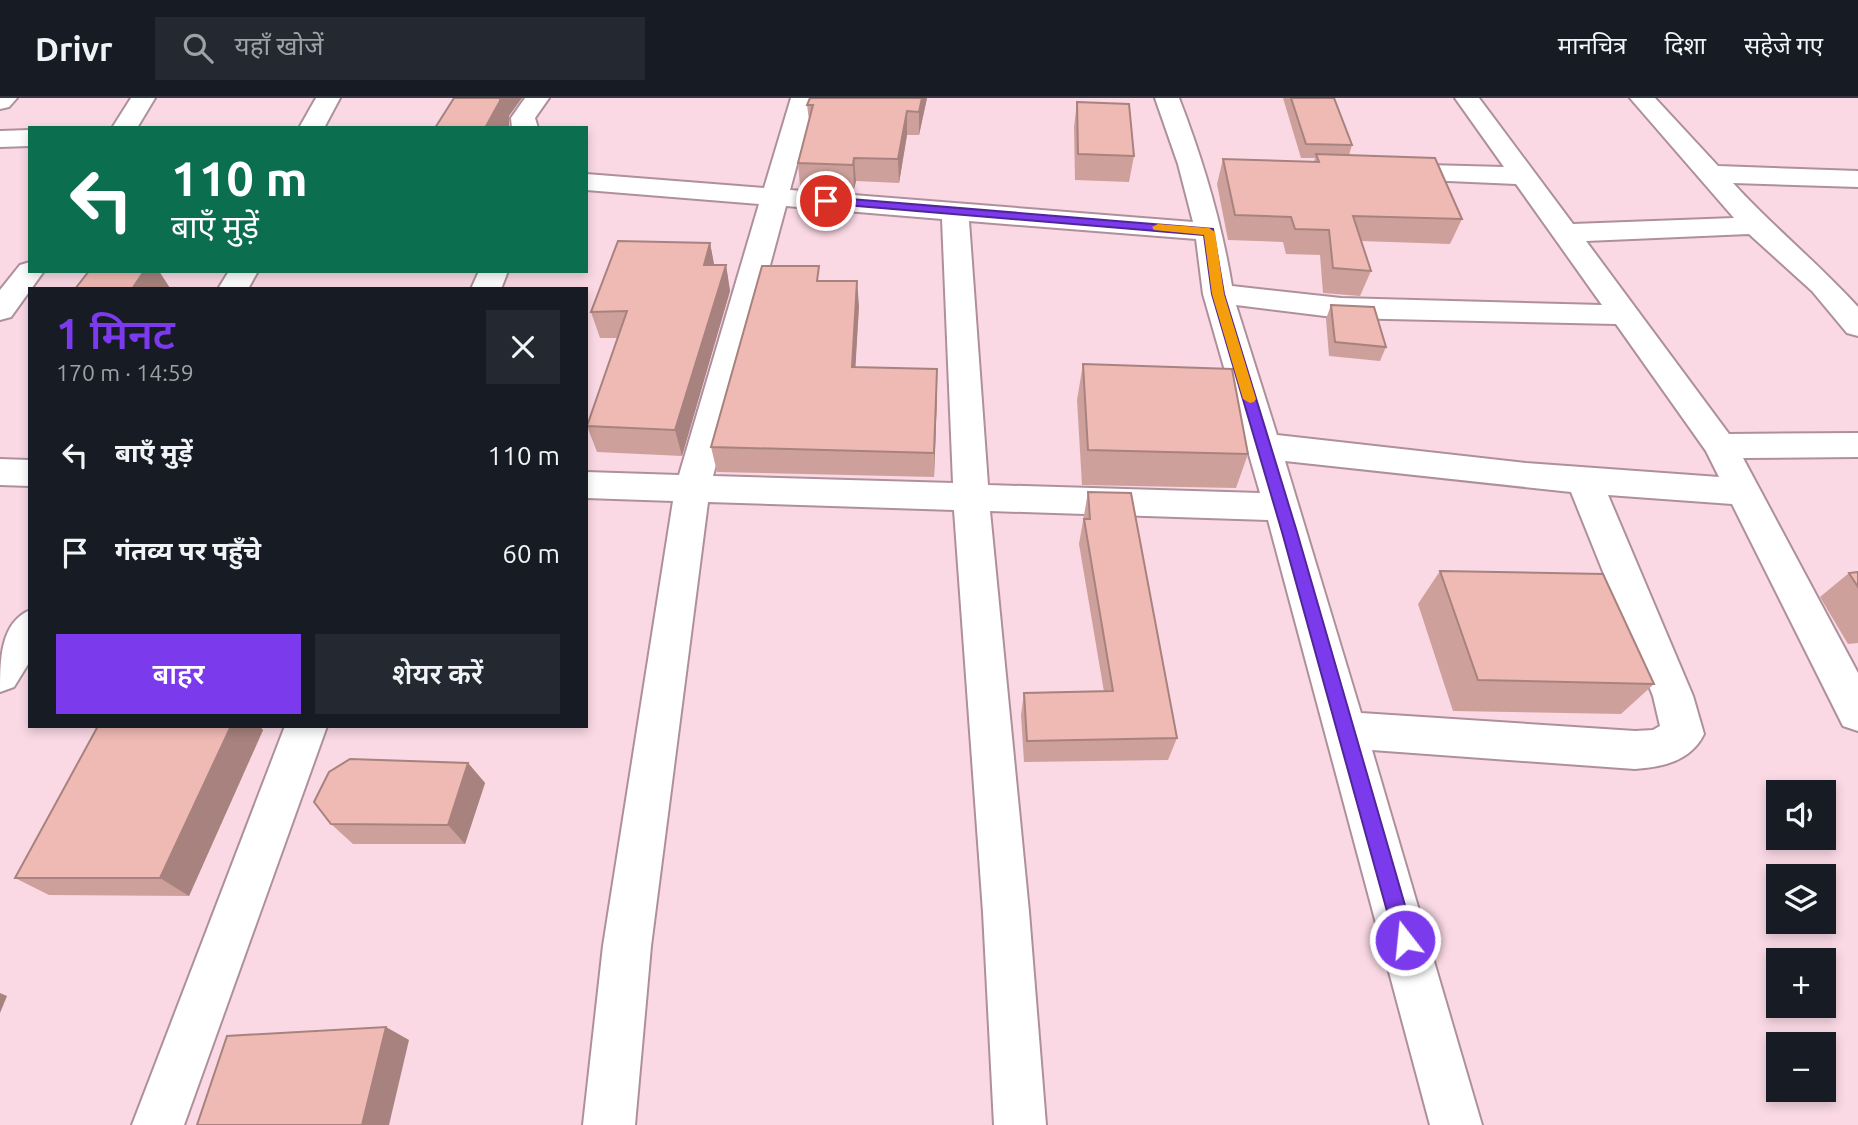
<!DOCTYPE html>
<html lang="hi">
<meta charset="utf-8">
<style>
body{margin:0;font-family:Ubuntu,"Noto Sans Devanagari",sans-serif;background:#242831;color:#f1f3f6;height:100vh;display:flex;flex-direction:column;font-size:26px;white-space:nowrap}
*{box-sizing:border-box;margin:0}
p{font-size:23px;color:#9ea1a6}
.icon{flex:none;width:38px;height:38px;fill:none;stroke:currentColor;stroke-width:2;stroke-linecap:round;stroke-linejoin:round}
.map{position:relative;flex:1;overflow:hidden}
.drawer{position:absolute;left:28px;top:189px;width:560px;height:441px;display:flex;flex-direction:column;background:#171b24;border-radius:0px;box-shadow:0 4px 10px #0003}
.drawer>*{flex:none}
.top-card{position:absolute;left:28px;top:28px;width:560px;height:147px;border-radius:0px;box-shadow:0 4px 10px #0003;background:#0b6e4f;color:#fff;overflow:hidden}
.fabs{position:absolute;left:1766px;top:682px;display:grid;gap:14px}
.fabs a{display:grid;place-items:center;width:70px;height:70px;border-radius:0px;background:#171b24;box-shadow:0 4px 10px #0003;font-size:35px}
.pin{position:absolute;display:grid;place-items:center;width:60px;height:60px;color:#fff;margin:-30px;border:4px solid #fff;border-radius:50%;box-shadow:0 2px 7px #0007}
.me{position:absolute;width:77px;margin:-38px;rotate:344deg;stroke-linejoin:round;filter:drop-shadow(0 0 5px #0008)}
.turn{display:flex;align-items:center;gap:24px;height:147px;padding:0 28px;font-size:32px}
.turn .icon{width:91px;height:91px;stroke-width:2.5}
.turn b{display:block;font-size:49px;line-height:60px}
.round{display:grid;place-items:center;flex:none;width:74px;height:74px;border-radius:0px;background:#242831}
.headline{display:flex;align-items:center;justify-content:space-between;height:119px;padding:0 28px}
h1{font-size:42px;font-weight:600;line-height:52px;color:#7c3aed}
.primary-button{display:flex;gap:14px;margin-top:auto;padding:14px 28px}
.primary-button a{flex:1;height:80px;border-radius:0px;background:#7c3aed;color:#fff;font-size:28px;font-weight:600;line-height:80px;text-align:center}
.primary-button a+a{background:#242831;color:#f1f3f6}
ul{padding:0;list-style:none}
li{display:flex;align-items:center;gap:21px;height:98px;padding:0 28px}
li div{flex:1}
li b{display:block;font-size:26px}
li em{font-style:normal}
header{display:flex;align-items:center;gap:42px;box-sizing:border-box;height:98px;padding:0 35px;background:#171b24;border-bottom:2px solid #363941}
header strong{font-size:33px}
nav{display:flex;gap:38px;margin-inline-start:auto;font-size:24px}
.search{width:490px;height:63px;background:#242831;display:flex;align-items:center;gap:18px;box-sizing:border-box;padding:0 24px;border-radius:0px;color:#9ea1a6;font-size:26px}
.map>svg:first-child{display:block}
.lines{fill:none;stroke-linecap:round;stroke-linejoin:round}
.minor-casing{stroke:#ae909c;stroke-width:4}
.minor{fill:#fff;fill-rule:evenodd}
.wall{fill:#cea09b}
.shaded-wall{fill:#a8827e}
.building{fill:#f0bab4;stroke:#a8827e;stroke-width:2}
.route{fill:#7c3aed;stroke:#51269a;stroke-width:2}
.slow{fill:#f59e0b}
</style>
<header>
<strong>Drivr</strong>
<div class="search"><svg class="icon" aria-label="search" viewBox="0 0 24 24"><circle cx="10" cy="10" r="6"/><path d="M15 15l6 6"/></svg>यहाँ खोजें</div>
<nav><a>मानचित्र</a><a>दिशा</a><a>सहेजे गए</a></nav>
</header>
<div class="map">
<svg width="1858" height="1027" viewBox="0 0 1858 1027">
<rect width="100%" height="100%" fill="#fad9e5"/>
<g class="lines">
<defs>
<g id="minor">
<path d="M 0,0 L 17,0 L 9,9 L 0,11 Z"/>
<path d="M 131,0 L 155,0 L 137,30 L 112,30 Z"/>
<path d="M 316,0 L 340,0 L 324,30 L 299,30 Z"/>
<path d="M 525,0 L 549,0 L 535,20 L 538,30 L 512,30 L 511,20 Z"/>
<path d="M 791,0 L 815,0 L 790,92 L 1193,124 L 1178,66 L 1155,0 L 1179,0 C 1203,62 1221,122 1232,188 L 1341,200 L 1602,207 L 1516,86 L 1380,80 L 1376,74 L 1380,68 L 1389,66 L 1504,69 L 1455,0 L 1479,0 L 1573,126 L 1734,120 L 1630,0 L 1655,0 L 1718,68 L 1858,73 L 1858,89 L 1733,85 C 1772,128 1818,165 1858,209 L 1858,238 L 1847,235 L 1812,193 L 1749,136 L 1586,143 L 1729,336 L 1858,335 L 1858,359 L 1743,360 L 1858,575 L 1858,633 L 1843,628 L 1732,406 L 1608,397 L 1693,598 L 1704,636 C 1691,663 1663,669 1635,671 L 1372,652 L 1482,1027 L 1430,1027 L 1268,422 L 990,413 L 1029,814 L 1046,1027 L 994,1027 L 983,814 L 954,412 L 708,404 L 651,848 L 635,1027 L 583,1027 L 603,848 L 673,403 L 586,400 L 586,374 L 679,377 L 759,106 L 586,92 L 586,76 L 764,90 ZM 786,108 L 942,121 L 953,385 L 713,378 ZM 969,123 L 1196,141 L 1203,196 L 1260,395 L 988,387 ZM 1236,207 L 1341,220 L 1616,226 L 1706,353 L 1719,379 L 1526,365 L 1277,337 ZM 1285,363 L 1571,394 L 1653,598 L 1660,628 L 1653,632 L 1635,633 L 1361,615 Z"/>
<path d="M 30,32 L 30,48 L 0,49 L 0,33 Z"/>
<path d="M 30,164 L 30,173 L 44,173 L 11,219 L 0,222 L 0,192 L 20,167 Z"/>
<path d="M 229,173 L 258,173 L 248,191 L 218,191 Z"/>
<path d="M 479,173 L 508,173 L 501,191 L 471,191 Z"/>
<path d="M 0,361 L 30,362 L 30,388 L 0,387 Z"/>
<path d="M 30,512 L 30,563 L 14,589 L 0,594 C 0,562 0,525 30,512 Z"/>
<path d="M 285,628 L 327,628 L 184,1027 L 132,1027 Z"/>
</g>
</defs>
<use href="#minor" class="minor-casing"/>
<use href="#minor" class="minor"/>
</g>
<g class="wall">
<path d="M 810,0 L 927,0 L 919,37 L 907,37 L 899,85 L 856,83 L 854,91 L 800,88 L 798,65 L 809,22 L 807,7 Z"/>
<path d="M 1283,0 L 1334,0 L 1352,47 L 1349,57 L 1462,121 L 1450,146 L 1361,143 L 1371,173 L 1360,198 L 1323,195 L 1320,157 L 1286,156 L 1283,144 L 1228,142 L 1217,86 L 1223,61 L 1314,64 L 1315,60 L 1301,60 Z"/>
<path d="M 1077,4 L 1134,58 L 1129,84 L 1075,82 L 1074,29 Z"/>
<path d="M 710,145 L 714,167 L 726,167 L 730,193 L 682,358 L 597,354 L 587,328 L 618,240 L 600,240 L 591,214 Z"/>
<path d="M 820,183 L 859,208 L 855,269 L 937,296 L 934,379 L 717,374 L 711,349 Z"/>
<path d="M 1331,207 L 1386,249 L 1380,263 L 1329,258 L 1326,221 Z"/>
<path d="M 1083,266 L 1248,356 L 1236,390 L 1082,387 L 1077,302 Z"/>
<path d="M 1088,394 L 1177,640 L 1168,662 L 1024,664 L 1021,617 L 1024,595 L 1104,594 L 1079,446 Z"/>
<path d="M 1440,473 L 1654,586 L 1621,616 L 1453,613 L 1418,506 Z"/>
<path d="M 1858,474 L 1858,545 L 1848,546 L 1820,499 L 1849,475 Z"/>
<path d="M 98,628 L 259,628 L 263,632 L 189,798 L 49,797 L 15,780 Z"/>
<path d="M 468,665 L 485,685 L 465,746 L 353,746 L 331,726 Z"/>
</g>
<g class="shaded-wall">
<path d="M 500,0 L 522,0 L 509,18 L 509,30 L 485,30 Z"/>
<path d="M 922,0 L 927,0 L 919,37 L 919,14 Z"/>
<path d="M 907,13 L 907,37 L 899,85 L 898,61 Z"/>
<path d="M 854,60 L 856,83 L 854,91 L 853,67 Z"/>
<path d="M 710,145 L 715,171 L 704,167 Z"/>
<path d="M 726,167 L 730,193 L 682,358 L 675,332 Z"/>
<path d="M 144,173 L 159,173 L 170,190 L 170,191 L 132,191 Z"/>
<path d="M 857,183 L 859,208 L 854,294 L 852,269 Z"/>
<path d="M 937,271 L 937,296 L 934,379 L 934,355 Z"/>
<path d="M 231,628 L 259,628 L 263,632 L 189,798 L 160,780 Z"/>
<path d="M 468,665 L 485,685 L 465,746 L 448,727 Z"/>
<path d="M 0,895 L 7,898 L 0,915 Z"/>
<path d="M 386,929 L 409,942 L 389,1027 L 362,1027 Z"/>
</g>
<g class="building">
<path d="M 454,0 L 500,0 L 500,3 L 485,30 L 435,30 Z"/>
<path d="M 810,0 L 922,0 L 919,14 L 907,13 L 898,61 L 854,60 L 853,67 L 798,65 L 813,7 L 807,7 Z"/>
<path d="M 1291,0 L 1334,0 L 1352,47 L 1306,46 Z"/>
<path d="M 1077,4 L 1129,6 L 1134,58 L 1078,56 Z"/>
<path d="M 1316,56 L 1435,60 L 1462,121 L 1353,118 L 1371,173 L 1333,170 L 1329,132 L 1295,131 L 1291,119 L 1235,117 L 1223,61 L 1319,64 Z"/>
<path d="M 618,143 L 710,145 L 704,167 L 726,167 L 675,332 L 587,328 L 627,213 L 591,214 Z"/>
<path d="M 762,168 L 819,168 L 817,183 L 857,183 L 852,269 L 937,271 L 934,355 L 711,349 Z"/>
<path d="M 89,173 L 144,173 L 132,191 L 75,191 Z"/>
<path d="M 1331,207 L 1374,209 L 1386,249 L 1335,244 Z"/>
<path d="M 1083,266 L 1232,271 L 1248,356 L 1088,352 Z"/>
<path d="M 1088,394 L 1131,395 L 1177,640 L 1027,643 L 1024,595 L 1113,593 L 1084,421 L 1090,421 Z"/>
<path d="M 1440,473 L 1603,476 L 1654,586 L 1478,582 Z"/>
<path d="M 1858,474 L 1858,489 L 1849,475 Z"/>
<path d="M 98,628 L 231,628 L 160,780 L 15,780 Z"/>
<path d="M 350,661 L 468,665 L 448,727 L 331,726 L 314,704 L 329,674 Z"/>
<path d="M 386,929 L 362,1027 L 197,1027 L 227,938 Z"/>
</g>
<path class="route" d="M 826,99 L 1213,131 L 1224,196 L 1297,434 L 1415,842 L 1412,849 L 1405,852 L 1398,849 L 1395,842 L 1282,434 L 1212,196 L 1204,137 L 822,105 L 822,100 Z"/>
<path class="slow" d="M 1158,126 L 1209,130 L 1215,134 L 1224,196 L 1256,301 L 1254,304 L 1250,305 L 1243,301 L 1212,196 L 1204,137 L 1154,132 L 1152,129 Z"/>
</svg>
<div class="fabs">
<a><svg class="icon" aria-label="sound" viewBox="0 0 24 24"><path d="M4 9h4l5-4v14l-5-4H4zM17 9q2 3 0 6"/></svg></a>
<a><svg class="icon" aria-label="layers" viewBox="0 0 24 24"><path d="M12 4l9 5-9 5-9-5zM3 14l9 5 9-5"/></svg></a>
<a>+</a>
<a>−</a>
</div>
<div class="pin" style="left:826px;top:103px;background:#d93025"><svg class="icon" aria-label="arrive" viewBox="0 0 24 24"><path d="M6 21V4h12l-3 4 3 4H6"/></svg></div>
<svg class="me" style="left:1405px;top:842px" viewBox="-20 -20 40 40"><circle r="17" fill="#7c3aed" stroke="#fff" stroke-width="3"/><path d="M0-11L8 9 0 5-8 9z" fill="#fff"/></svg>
<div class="top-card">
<div class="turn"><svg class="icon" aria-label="left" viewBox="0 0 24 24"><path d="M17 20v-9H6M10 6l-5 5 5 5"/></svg><div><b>110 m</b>बाएँ मुड़ें</div></div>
</div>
<section class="drawer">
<div class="headline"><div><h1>1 मिनट</h1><p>170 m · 14:59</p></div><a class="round"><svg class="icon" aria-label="close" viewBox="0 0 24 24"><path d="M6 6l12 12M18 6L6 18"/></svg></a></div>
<ul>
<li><svg class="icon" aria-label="left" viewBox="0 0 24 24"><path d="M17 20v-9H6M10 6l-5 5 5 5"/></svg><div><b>बाएँ मुड़ें</b></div><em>110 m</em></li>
<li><svg class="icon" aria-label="arrive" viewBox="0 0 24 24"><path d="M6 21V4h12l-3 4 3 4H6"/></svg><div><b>गंतव्य पर पहुँचे</b></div><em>60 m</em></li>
</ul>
<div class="primary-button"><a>बाहर</a><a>शेयर करें</a></div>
</section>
</div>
